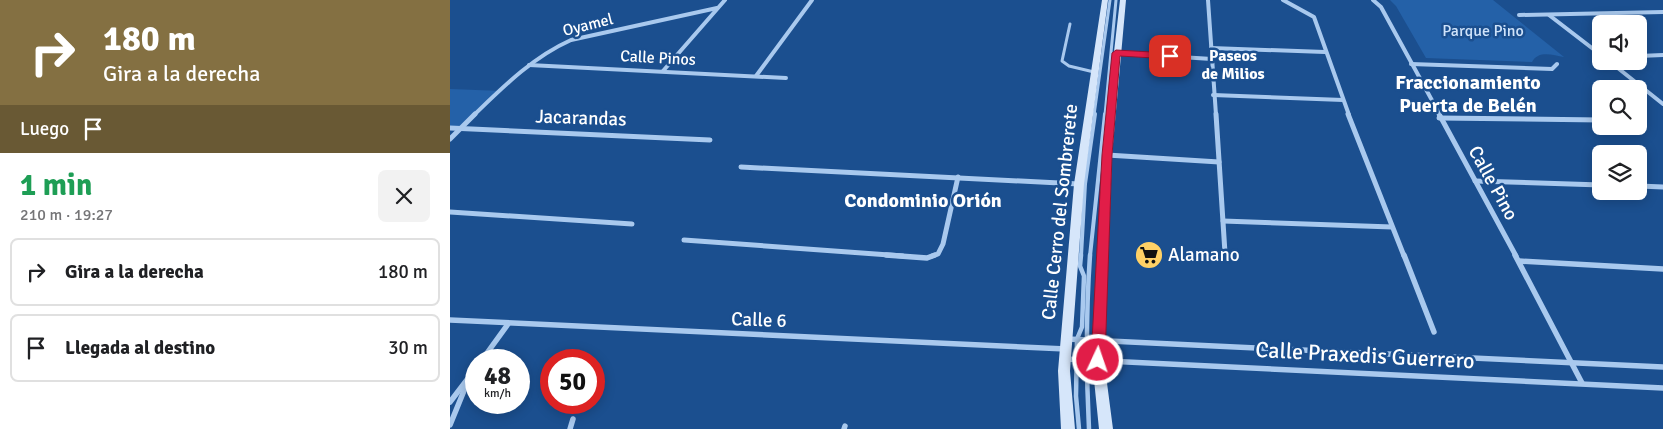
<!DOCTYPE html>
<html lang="es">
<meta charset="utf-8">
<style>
body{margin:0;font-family:Signika,sans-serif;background:#f2f2f2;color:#202124;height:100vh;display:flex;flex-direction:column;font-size:19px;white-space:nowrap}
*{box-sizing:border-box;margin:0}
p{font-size:16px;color:#757577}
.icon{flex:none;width:28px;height:28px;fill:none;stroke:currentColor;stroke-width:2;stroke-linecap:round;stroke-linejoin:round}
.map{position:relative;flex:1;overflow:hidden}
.side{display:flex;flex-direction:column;background:#fff;width:450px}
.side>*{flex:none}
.top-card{background:#847042;color:#fff;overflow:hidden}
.tools{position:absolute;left:1142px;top:15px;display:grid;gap:10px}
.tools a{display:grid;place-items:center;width:55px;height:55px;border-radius:8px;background:#fff;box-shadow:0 2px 12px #0003;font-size:25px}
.speed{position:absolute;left:15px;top:349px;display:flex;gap:10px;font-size:25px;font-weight:700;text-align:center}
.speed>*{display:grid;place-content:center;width:65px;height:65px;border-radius:50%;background:#fff;box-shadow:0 2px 12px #0003;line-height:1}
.speed small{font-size:12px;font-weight:400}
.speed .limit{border:8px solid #d22;background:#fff;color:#111}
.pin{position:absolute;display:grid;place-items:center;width:42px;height:42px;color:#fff;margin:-21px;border-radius:10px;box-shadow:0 2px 8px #0006}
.me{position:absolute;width:55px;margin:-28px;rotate:3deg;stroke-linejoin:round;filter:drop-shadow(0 0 4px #0008)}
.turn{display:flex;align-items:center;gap:18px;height:105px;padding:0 20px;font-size:22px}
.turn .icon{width:65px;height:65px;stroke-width:2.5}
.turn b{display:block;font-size:35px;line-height:42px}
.then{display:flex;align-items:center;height:48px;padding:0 20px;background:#0003;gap:10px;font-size:19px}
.round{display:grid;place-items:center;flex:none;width:52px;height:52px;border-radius:8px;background:#f2f2f2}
.summary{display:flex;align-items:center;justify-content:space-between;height:85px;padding:0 20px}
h1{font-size:30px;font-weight:700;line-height:38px;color:#1e9e55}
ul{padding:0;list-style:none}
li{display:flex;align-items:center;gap:15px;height:68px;margin:0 10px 8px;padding:0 10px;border:2px solid #e0e0e0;border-radius:8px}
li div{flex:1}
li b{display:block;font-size:19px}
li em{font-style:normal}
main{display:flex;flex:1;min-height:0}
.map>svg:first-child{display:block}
.green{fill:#2461a8}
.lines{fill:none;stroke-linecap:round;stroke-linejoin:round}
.service-far2{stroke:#a9c9ee;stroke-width:3}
.service-far1{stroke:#a9c9ee;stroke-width:4}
.service{stroke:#a9c9ee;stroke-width:4.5}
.minor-far2{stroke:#a9c9ee;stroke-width:4}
.minor-far1{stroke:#a9c9ee;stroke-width:5}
.minor{stroke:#a9c9ee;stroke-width:5.5}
.secondary{fill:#d6e6fa;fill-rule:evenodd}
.route{fill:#e11d48;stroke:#92132f}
.labels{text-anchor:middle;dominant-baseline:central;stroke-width:5;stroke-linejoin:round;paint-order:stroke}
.far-street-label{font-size:16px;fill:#fff;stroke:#1b4f8f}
.far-park-label{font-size:16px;fill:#cfe3fa;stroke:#1b4f8f}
.far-neighbourhood-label{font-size:16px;font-weight:bold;fill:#fff;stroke:#1b4f8f}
.street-label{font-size:19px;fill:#fff;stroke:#1b4f8f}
.poi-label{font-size:19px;fill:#fff;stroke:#1b4f8f;text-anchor:start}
.neighbourhood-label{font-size:20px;font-weight:bold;fill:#fff;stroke:#1b4f8f}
.near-street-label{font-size:22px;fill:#fff;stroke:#1b4f8f}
</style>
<main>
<section class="side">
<div class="top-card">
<div class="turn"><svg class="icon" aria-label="right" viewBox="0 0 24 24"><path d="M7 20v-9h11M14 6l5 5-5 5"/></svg><div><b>180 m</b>Gira a la derecha</div></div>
<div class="then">Luego<svg class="icon" aria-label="arrive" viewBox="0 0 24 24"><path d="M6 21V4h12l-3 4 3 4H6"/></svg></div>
</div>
<div class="summary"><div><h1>1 min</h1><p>210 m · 19:27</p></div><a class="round"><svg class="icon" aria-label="close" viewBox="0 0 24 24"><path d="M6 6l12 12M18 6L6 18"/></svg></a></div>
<ul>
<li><svg class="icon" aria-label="right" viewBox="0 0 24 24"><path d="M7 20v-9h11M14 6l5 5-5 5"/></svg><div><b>Gira a la derecha</b></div><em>180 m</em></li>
<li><svg class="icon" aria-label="arrive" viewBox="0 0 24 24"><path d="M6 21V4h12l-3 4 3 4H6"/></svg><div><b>Llegada al destino</b></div><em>30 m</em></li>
</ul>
</section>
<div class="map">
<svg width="1213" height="429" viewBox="0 0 1213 429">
<rect width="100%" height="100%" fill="#1b4f8f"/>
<g class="green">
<path d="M 940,0 L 1043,0 L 1114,57 C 1103,55 1088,50 1082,62 L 976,58 L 946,6 Z"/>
<path d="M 0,89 L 52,91 L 13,128 L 0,128 Z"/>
</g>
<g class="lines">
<g class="service-far2">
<path d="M 620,24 L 612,61 L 619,66 L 644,72"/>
<path d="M 644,115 L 660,0"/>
<path d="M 655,115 L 666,0"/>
</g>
<g class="service-far1">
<path d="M 631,256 L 635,184 L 645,114"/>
<path d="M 640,256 L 655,114"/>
</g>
<g class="service">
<path d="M 629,429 L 626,396 L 627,339 L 632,327 L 634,276 L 630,266 L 631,255"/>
<path d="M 639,429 C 636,371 636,313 640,255"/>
</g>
<g class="minor-far2">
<path d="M 758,0 L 766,115"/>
<path d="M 833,0 L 864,17 L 899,115"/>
<path d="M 923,0 L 931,7 L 990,115"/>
<path d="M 1069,15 L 1213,12"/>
<path d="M 1099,15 L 1151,55"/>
<path d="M 761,48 L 875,52"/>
<path d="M 666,53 L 762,59"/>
<path d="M 1189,56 L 1213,55"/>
<path d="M 1159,61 L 1213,104"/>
<path d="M 961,64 L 1102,69 L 1107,64"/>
<path d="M 79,65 L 336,78"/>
<path d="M 213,71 L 275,0"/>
<path d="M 306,76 L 362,0"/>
<path d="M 763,95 L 893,100"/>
<path d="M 24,115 C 54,86 83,57 121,40 L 267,8"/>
</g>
<g class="minor-far1">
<path d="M 766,114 L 775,253"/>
<path d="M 898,114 L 954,256"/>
<path d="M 989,114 L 1066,256"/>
<path d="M 989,118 L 1151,120"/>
<path d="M 0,128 L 260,140"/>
<path d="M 0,139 L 25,114"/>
<path d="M 657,155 L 769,162"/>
<path d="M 291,167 L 629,184"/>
<path d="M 1025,181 L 1151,185"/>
<path d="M 1189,186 L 1213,187"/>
<path d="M 0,212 L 182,224"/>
<path d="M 773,221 L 942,227"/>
<path d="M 234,240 L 453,256"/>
<path d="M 482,256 L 488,254 L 493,244 L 508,177"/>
</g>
<g class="minor">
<path d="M 436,255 L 477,258 L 485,255"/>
<path d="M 954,255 L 984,332"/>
<path d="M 1065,255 L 1132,383"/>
<path d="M 1069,261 L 1213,269"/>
<path d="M 0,320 L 616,349"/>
<path d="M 617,339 L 1213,367"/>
<path d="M 615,359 L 1213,388"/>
<path d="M 32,360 L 58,324"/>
<path d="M 0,402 L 26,368"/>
<path d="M 0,425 L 20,376"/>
<path d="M 120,429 L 123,419"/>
<path d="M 394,429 L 395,426"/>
</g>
<g class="secondary">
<path d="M 652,0 L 658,0 L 634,184 L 620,371 L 625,429 L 611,429 L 608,371 L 624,184 Z"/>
<path d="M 670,0 L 676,0 L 662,155 L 654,360 L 663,429 L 649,429 L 642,360 L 652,155 Z"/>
</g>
</g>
<path class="route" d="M 666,50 L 720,53 L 724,56 L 720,59 L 670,56 L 662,155 L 655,360 L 653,365 L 648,367 L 643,365 L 641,360 L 652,155 L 662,53 Z"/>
<defs>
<symbol id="supermarket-disc" viewBox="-11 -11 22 22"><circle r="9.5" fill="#ffd166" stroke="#1b4f8f"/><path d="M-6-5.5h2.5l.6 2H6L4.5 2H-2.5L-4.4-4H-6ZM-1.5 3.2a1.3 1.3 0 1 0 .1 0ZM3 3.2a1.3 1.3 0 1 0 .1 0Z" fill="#111"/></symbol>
</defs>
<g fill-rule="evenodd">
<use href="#supermarket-disc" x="683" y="239" width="32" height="32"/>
</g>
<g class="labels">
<g class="far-street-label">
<text transform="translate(138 25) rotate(-14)">Oyamel</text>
<text transform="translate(208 58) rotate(3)">Calle Pinos</text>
</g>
<g class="far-park-label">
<text x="1033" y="31">Parque Pino</text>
</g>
<g class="far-neighbourhood-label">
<text x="783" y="56">Paseos<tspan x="783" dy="18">de Milios</tspan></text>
</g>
<g class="street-label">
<text transform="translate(131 118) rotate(2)">Jacarandas</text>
<text transform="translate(1043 183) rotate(61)">Calle Pino</text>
<text transform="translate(610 212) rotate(-84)">Calle Cerro del Sombrerete</text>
<text transform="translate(309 320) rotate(2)">Calle 6</text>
</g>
<g class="poi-label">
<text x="718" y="255">Alamano</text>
</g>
<g class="neighbourhood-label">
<text x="1018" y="82">Fraccionamiento<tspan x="1018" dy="23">Puerta de Belén</tspan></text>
<text x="473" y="200">Condominio Orión</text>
</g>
<g class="near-street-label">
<text transform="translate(915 355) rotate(3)">Calle Praxedis Guerrero</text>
</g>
</g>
</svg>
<div class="tools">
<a><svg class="icon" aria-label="sound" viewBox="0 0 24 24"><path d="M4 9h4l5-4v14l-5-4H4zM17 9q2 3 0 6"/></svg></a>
<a><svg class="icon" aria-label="search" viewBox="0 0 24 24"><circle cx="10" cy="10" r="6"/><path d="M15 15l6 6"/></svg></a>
<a><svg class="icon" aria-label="layers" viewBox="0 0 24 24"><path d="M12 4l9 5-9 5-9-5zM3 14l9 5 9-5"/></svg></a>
</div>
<div class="speed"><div>48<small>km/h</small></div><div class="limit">50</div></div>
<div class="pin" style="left:720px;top:56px;background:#d93025"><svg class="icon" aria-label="arrive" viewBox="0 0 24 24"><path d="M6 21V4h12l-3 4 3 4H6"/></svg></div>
<svg class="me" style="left:648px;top:360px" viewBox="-20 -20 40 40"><circle r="17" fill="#e11d48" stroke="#fff" stroke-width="3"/><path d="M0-11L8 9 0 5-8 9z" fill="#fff"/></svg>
</div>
</main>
